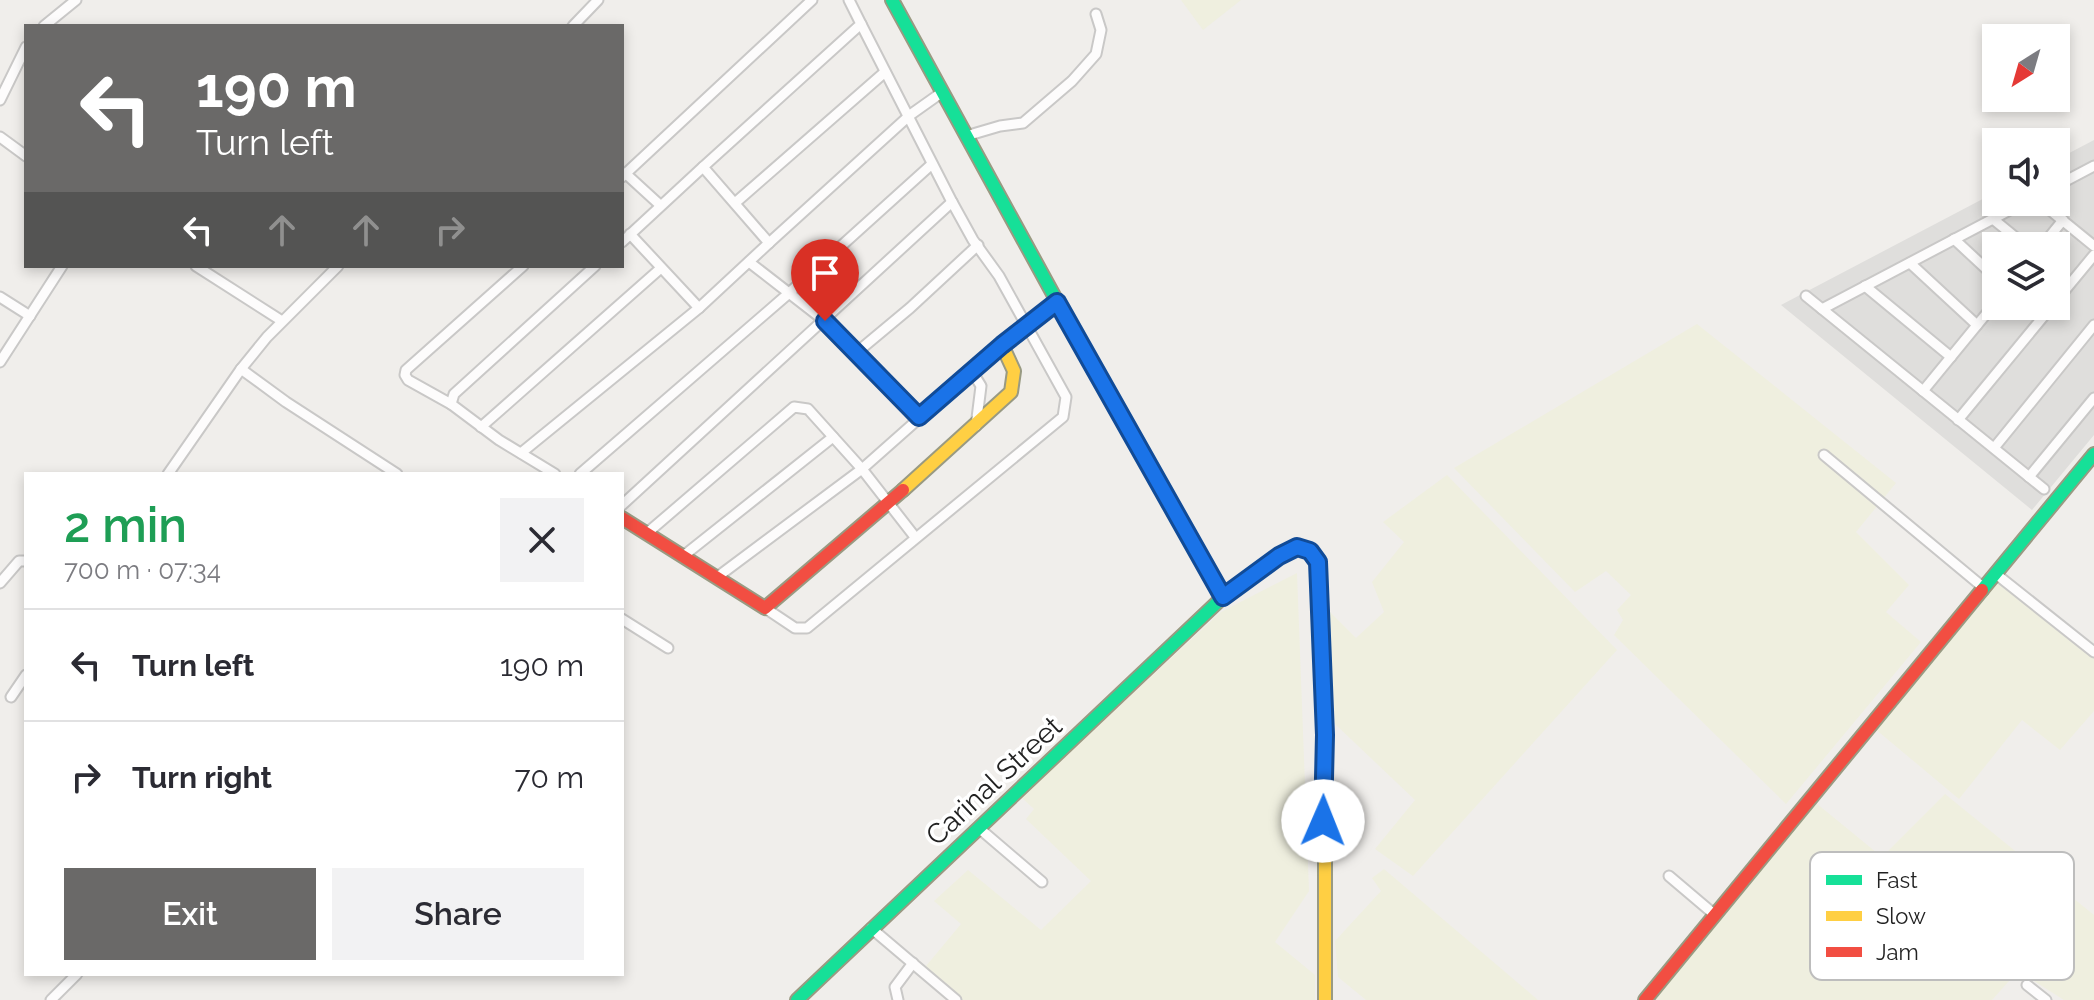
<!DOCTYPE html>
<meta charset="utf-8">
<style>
body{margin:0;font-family:Raleway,sans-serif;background:#f2f2f3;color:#2b2b33;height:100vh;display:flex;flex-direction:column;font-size:30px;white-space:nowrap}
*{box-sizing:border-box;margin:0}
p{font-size:26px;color:#7c7c81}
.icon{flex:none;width:44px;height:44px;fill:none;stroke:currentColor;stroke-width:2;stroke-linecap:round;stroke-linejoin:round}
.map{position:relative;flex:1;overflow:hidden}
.details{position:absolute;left:24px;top:472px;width:600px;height:504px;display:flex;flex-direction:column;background:#fff;border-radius:0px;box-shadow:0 4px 12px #0003}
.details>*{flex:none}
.banner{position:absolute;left:24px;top:24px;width:600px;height:244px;border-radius:0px;box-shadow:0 4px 12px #0003;background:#6a6968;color:#fff;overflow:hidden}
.needle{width:52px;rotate:217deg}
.controls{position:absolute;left:1982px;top:24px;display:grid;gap:16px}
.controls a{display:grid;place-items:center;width:88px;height:88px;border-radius:0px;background:#fff;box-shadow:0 4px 12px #0003;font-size:40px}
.pin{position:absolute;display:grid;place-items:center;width:68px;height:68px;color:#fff;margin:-82px -34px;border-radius:50% 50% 50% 0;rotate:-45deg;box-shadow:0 0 8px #0007}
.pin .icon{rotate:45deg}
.me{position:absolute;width:88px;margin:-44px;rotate:1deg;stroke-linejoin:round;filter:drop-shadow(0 0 6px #0008)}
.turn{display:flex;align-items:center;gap:28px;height:168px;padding:0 40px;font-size:36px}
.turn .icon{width:104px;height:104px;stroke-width:2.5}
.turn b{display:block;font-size:56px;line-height:68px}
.lanes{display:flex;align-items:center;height:76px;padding:0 40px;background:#0003;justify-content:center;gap:40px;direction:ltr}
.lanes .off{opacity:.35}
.round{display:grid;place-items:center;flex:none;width:84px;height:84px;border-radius:0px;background:#f2f2f3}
.overview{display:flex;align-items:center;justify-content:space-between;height:136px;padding:0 40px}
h1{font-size:48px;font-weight:600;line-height:60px;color:#1e9e55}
.button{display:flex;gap:16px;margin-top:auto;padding:16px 40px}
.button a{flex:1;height:92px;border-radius:0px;background:#6a6968;color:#fff;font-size:32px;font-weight:600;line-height:92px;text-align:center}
.button a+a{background:#f2f2f3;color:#2b2b33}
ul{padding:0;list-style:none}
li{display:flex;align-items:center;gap:24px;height:112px;padding:0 40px;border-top:2px solid #e1e1e2}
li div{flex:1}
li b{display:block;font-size:30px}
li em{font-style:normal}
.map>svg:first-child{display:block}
.residential{fill:#dfdedc;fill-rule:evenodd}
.farmland{fill:#efefdf}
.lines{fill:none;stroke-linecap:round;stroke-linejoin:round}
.street-casing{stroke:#c9c8c7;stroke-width:13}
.fast-casing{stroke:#999a82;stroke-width:16}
.slow-casing{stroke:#999a82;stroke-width:16}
.jam-casing{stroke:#999a82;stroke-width:16}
.street{stroke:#fdfcfc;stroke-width:9}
.fast{stroke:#16e098;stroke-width:12}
.slow{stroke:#ffcf43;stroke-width:12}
.jam{stroke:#f24e42;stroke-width:12}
.route-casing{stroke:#114b97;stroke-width:20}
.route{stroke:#1a73e8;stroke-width:14}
.labels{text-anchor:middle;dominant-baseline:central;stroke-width:7;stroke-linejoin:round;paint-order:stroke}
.street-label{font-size:28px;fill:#222;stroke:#fff}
.key{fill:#fff;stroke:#bdbdbd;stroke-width:2}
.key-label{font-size:22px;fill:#222}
</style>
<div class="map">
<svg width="2094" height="1000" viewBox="0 0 2094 1000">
<rect width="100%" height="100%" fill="#f0eeeb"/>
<path class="residential" d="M 2094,140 L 2094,435 L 2032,510 L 1781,305 L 1996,192 L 1996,202 L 2056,202 L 2056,160 ZM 1996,246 L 2056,246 L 2056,306 L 1996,306 Z"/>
<g class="farmland">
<path d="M 1181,0 L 1241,0 L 1203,30 Z"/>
<path d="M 1697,324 L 1896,483 L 1856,532 L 1909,585 L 1886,612 L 1921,642 L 1786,804 L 1614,635 L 1623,620 L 1617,610 L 1631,595 L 1606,571 L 1575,592 L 1454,468 Z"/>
<path d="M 1447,475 L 1617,650 L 1413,876 L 1375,849 L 1415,800 L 1335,724 L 1329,611 L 1356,638 L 1384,612 L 1372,582 L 1404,542 L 1383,522 Z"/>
<path d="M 1297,573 L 1309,891 L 1275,942 L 1315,975 L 1315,1000 L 963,1000 L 926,966 L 961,924 L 934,901 L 968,870 L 1041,930 L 1091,881 L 1026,819 L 1034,809 L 1021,797 L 1221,612 Z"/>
<path d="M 1999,579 L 2094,656 L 2094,711 L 2060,750 L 2022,720 L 1959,799 L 1874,728 Z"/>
<path d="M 1945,794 L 2094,915 L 2094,1000 L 2064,1000 L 2018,971 L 1992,1000 L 1654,1000 L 1816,803 L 1882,857 Z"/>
<path d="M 1384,869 L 1538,1000 L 1366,1000 L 1338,977 L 1335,941 L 1381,891 L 1372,878 Z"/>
</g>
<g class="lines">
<defs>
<g id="street">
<path d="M 849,0 L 861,24 L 703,167 L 769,243 L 910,115 L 941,93"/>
<path d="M 44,26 L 76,0"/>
<path d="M 573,26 L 598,0"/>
<path d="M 0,100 L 26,47"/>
<path d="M 966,136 L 1000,126 L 1023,123 L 1072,81 L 1096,54 L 1101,30 L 1096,14"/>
<path d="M 0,137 L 26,156"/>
<path d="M 625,173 L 660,205"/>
<path d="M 622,177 L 812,0"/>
<path d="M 2056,186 L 2094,166"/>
<path d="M 2040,202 L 2094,246"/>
<path d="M 735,203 L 885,72"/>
<path d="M 1993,219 L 2026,246"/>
<path d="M 630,234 L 699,308"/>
<path d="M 1954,239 L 1996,278"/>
<path d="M 622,242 L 703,167"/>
<path d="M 2042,246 L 2063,220"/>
<path d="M 749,262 L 825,321 L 919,417"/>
<path d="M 1910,263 L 1977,325"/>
<path d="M 196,266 L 282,321"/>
<path d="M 1865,286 L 1951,357"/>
<path d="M 1806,296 L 2044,489"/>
<path d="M 0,297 L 30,316"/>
<path d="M 2056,301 L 2094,255"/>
<path d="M 1822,309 L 2025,202"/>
<path d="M 856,353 L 910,308 L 978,245"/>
<path d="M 0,362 L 62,266"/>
<path d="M 241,369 L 286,402 L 397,474"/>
<path d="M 973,373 L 981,386 L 976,426"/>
<path d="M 1923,391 L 1996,302"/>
<path d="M 451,404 L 408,380 L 405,375 L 406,370 L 523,266"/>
<path d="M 1958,420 L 2052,306"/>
<path d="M 481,427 L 661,268"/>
<path d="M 1994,448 L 2094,325"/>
<path d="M 521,453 L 699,308 L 769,243"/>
<path d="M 1824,455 L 1984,588"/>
<path d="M 168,474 L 241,369 L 267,337 L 338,266"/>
<path d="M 555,474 L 499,440 L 451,404 L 454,394 L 595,266"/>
<path d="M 580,474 L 788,294 L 932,164"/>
<path d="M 2029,477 L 2094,398"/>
<path d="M 622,505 L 952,202"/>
<path d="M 646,534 L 794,407 L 808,409 L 862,469 L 716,578"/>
<path d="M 915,537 L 862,469 L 1002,345 L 1057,302"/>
<path d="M 682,557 L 833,437"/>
<path d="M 1996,574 L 2094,652"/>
<path d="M 0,583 L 19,561 L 26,561"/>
<path d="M 765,608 L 795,628 L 807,628 L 1063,417 L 1066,397 L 999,276 L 973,240 L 952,202 L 861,24"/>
<path d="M 622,619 L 668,648"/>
<path d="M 11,697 L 26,675"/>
<path d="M 980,829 L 1042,882"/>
<path d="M 1669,876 L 1715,915"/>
<path d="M 871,928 L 956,1000"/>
<path d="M 2027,985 L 2046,1000"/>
<path d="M 51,1000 L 77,974"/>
<path d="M 898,1000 L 895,987 L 913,963"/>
</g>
<g id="fast">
<path d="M 892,0 L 1110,398 L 1223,597 L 1236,587"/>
<path d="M 1982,590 L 2094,454"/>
<path d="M 797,1000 L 1223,597"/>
</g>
<g id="slow">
<path d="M 903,490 L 1011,392 L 1014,371 L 1002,345"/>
<path d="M 1325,814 L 1325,1000"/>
</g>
<g id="jam">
<path d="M 622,518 L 765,608 L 903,490"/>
<path d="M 1236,587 L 1279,556 L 1297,547 L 1310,551 L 1318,562 L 1325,735 L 1325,814"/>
<path d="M 1645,1000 L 1982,590"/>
</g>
</defs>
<use href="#street" class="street-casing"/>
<use href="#fast" class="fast-casing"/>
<use href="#slow" class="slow-casing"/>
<use href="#jam" class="jam-casing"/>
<use href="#street" class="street"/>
<use href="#fast" class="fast"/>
<use href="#slow" class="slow"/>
<use href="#jam" class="jam"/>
</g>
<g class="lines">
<defs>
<path id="route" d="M 825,321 L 919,417 L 1002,345 L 1057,302 L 1223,597 L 1279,556 L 1297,547 L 1310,551 L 1318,562 L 1325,735 L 1323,821"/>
</defs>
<use href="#route" class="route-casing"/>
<use href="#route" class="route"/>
</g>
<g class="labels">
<g class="street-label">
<text transform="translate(994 781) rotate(-43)">Carinal Street</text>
</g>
</g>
<rect x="1810" y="852" width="264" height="128" rx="12" class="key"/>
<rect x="1826" y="875" width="36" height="10" fill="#16e098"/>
<rect x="1826" y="911" width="36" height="10" fill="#ffcf43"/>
<rect x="1826" y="947" width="36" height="10" fill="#f24e42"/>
<g class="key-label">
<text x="1876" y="888">Fast</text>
<text x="1876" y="924">Slow</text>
<text x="1876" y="960">Jam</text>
</g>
</svg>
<div class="controls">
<a><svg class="needle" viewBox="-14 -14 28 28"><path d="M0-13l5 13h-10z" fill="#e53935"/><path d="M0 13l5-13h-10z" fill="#7c7c81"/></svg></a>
<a><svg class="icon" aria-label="sound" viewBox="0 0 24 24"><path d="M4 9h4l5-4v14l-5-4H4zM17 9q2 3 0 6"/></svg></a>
<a><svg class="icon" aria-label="layers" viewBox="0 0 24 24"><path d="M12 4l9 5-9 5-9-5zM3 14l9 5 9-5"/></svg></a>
</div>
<div class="pin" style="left:825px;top:321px;background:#d93025"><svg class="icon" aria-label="arrive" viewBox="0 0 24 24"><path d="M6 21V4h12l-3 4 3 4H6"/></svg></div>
<svg class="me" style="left:1323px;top:821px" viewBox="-20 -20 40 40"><circle r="19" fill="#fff"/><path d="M0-13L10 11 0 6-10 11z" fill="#1a73e8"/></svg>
<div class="banner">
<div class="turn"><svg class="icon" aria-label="left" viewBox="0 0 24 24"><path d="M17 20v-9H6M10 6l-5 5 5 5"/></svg><div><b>190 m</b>Turn left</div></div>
<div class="lanes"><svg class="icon" aria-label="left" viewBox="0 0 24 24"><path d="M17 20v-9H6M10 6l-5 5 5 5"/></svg><svg class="icon off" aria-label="ahead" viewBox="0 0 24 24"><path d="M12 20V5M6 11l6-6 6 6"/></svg><svg class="icon off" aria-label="ahead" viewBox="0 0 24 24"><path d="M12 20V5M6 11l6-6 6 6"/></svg><svg class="icon off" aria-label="right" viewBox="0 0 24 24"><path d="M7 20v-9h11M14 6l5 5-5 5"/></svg></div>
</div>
<section class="details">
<div class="overview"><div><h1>2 min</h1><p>700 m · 07:34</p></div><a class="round"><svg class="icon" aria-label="close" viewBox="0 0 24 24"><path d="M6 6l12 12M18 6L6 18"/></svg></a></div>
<ul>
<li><svg class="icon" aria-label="left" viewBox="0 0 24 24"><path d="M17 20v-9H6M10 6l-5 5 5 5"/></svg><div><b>Turn left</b></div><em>190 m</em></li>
<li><svg class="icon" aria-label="right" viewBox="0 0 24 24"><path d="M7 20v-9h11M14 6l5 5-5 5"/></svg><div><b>Turn right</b></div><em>70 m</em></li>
</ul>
<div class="button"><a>Exit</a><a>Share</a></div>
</section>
</div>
